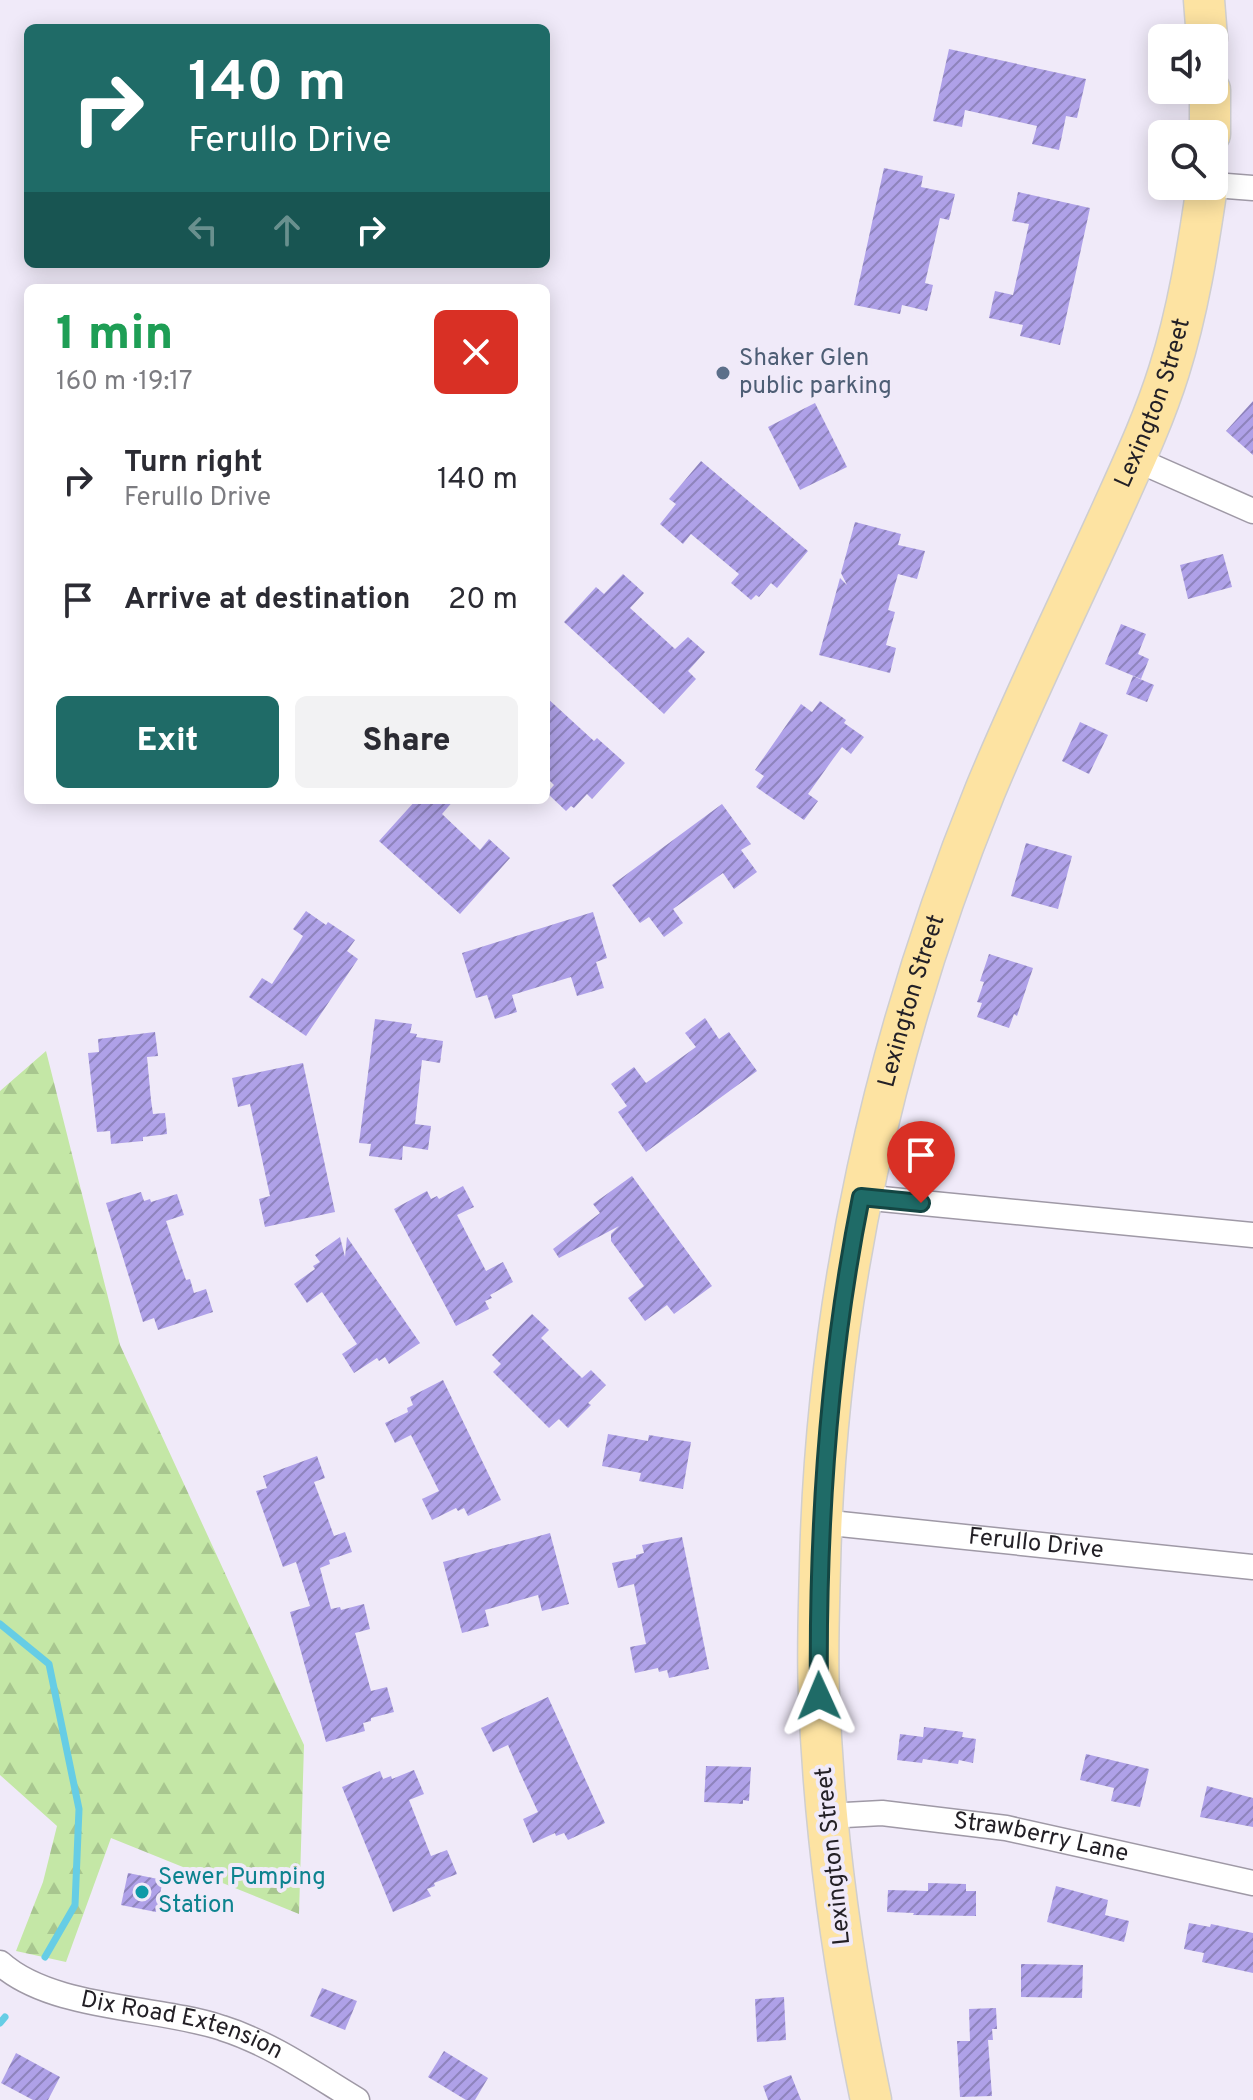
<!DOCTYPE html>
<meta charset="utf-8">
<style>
body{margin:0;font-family:Overpass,sans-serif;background:#f2f2f3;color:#2b2b33;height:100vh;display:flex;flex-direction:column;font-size:30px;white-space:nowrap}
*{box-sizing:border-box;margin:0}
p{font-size:26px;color:#7c7c81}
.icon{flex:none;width:44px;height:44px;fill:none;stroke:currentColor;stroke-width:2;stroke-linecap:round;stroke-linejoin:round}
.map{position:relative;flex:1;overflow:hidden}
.drawer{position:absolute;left:24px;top:284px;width:526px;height:520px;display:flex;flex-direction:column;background:#fff;border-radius:12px;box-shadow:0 4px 20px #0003}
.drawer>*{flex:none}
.top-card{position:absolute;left:24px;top:24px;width:526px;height:244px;border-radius:12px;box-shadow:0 4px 20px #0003;background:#1f6b67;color:#fff;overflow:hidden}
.controls{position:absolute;left:1148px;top:24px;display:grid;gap:16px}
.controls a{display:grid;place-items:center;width:80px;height:80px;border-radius:12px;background:#fff;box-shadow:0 4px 20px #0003;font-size:40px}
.pin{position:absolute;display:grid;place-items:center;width:68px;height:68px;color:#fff;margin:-82px -34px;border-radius:50% 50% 50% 0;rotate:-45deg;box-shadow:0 0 8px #0007}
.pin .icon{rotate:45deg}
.me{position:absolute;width:88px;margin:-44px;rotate:359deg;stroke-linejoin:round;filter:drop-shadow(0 0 6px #0008)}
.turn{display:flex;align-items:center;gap:28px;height:168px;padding:0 32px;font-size:36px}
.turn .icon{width:104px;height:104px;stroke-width:2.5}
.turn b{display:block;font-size:56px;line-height:68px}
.lanes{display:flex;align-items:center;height:76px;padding:0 32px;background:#0003;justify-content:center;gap:40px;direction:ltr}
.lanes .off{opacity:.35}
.round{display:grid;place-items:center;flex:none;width:84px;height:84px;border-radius:12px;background:#f2f2f3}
.overview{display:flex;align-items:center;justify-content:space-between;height:136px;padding:0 32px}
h1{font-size:48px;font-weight:800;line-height:60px;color:#1e9e55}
.action{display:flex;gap:16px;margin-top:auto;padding:16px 32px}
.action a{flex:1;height:92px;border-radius:12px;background:#1f6b67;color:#fff;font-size:32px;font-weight:800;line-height:92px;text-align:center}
.action a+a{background:#f2f2f3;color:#2b2b33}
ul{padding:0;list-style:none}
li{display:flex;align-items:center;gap:24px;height:120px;padding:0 32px}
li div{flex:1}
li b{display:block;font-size:30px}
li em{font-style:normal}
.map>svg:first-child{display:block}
.forest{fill:url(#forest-firs)}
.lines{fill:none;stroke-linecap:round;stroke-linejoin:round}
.stream{stroke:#66cde5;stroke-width:7}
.building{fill:url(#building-hatch)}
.minor-casing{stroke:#9f99a6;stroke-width:27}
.primary-casing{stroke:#cfcecf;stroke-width:43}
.minor{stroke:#fff;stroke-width:24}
.primary{stroke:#fde3a2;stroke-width:40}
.route-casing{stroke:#144643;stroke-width:20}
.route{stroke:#1f6b67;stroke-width:14}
.service-dot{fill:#5c6f8a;stroke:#f0eaf9;stroke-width:3}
.culture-dot{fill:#0f9aa8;stroke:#f0eaf9;stroke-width:3}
.labels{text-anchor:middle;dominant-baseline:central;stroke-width:8;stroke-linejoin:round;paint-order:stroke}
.service-label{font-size:24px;fill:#4e5e75;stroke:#f0eaf9;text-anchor:start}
.street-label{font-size:24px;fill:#232026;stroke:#f0eaf9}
.culture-label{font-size:24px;fill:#0d838f;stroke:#f0eaf9;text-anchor:start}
</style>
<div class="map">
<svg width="1253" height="2100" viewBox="0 0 1253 2100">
<defs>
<pattern id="forest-firs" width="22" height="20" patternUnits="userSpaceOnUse" patternTransform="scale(2)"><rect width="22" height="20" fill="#c4e7a6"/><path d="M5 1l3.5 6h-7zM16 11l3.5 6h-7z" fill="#a8c68f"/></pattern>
<pattern id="building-hatch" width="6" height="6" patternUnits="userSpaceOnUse" patternTransform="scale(2)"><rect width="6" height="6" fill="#afa1e8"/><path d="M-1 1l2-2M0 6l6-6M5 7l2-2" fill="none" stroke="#8e83bc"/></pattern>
</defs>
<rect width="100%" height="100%" fill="#f0eaf9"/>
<path class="forest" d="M 46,1051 L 120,1345 L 304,1745 L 299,1914 L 111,1838 L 66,1962 L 16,1951 L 43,1882 L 57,1826 L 0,1775 L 0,1091 Z"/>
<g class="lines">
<g class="stream">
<path d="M 0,1624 L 49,1664 L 79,1809 L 75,1905 L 45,1957"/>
<path d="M 0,2023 L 5,2017"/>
</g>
</g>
<g class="building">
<path d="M 949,49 L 1086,79 L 1077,118 L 1066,116 L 1059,150 L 1032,144 L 1037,126 L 965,110 L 962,127 L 933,121 Z"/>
<path d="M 884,168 L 923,176 L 921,187 L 955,194 L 949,220 L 940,218 L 925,283 L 933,285 L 927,311 L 902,305 L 900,314 L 854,305 Z"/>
<path d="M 1018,192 L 1090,208 L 1060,345 L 1020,336 L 1023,325 L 989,318 L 995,291 L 1013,295 L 1029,224 L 1012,221 Z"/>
<path d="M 1253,401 L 1253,455 L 1226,431 Z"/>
<path d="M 815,403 L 847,467 L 800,490 L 768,427 Z"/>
<path d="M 701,461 L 808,551 L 777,588 L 771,583 L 759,597 L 756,595 L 751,600 L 731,583 L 739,574 L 691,534 L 683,544 L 660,524 L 676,504 L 669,499 Z"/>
<path d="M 855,522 L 901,534 L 898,545 L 925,551 L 917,579 L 898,574 L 888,610 L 895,612 L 886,645 L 896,648 L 890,673 L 819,655 L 840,578 L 847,585 L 841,573 Z"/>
<path d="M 1223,554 L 1232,587 L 1188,599 L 1180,565 Z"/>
<path d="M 623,574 L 644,593 L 630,608 L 675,649 L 688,637 L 705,652 L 688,671 L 696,679 L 664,714 L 564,622 L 596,587 L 604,594 Z"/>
<path d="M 1121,624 L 1146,634 L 1138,654 L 1149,659 L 1141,679 L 1105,664 Z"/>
<path d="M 1133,676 L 1154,685 L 1147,702 L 1126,694 Z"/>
<path d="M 546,697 L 594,741 L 597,738 L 625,763 L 592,799 L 587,794 L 574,808 L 571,806 L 566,811 L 547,793 L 554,785 L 546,777 Z"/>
<path d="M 820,701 L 846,720 L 844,723 L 864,737 L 851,754 L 842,747 L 833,759 L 808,794 L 818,801 L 804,820 L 756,787 L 764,776 L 755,770 L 801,704 L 812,712 Z"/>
<path d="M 1080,722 L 1108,735 L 1089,774 L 1062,761 Z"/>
<path d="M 416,800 L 454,800 L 442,814 L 480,850 L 489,839 L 510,858 L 460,914 L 379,841 Z"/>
<path d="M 722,804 L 751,844 L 741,850 L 757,872 L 734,889 L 723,873 L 673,909 L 683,923 L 664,937 L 649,917 L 640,923 L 612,885 Z"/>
<path d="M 1026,843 L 1072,856 L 1058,909 L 1011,896 Z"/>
<path d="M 306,911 L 326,925 L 328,922 L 355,940 L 347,951 L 358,959 L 306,1036 L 249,997 L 262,978 L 272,984 L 295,949 L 303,936 L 293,929 Z"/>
<path d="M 593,912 L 607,958 L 596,962 L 604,988 L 577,996 L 571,977 L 512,995 L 517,1012 L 495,1019 L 487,995 L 476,998 L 462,953 Z"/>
<path d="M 989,954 L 1033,968 L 1017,1016 L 1014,1014 L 1009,1028 L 977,1017 L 982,1003 L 977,1002 L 984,982 L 980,981 Z"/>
<path d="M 705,1018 L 719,1039 L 729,1032 L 757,1071 L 646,1152 L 618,1112 L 627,1106 L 611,1084 L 634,1067 L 646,1083 L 696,1047 L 685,1033 Z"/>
<path d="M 375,1019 L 412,1024 L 410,1033 L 417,1034 L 416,1037 L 443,1041 L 440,1063 L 422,1060 L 415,1124 L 431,1126 L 428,1150 L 403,1146 L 402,1160 L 369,1156 L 371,1144 L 359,1143 Z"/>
<path d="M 155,1032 L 158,1056 L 147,1057 L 151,1100 L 153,1114 L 165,1113 L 167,1134 L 143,1137 L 143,1141 L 111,1144 L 110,1131 L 97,1132 L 88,1053 L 99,1052 L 98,1039 Z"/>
<path d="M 303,1063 L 335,1212 L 265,1227 L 259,1199 L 270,1196 L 250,1104 L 238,1107 L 232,1078 Z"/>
<path d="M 632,1176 L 712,1286 L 674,1314 L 667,1305 L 645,1321 L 628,1298 L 644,1286 L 611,1241 L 611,1234 L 619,1226 L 559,1258 L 553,1249 L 600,1213 L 593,1204 Z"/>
<path d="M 463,1186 L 474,1207 L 457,1215 L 486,1271 L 503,1262 L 513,1282 L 490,1295 L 492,1298 L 485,1301 L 489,1309 L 456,1326 L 394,1209 L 427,1191 L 431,1199 L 437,1196 L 439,1199 Z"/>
<path d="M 141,1192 L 144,1201 L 150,1199 L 151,1202 L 177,1194 L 184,1215 L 166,1221 L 186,1280 L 190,1279 L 194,1293 L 206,1289 L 213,1312 L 158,1330 L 154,1318 L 143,1322 L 106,1203 Z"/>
<path d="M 340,1237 L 345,1257 L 347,1237 L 420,1343 L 389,1364 L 385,1357 L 379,1361 L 377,1358 L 354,1373 L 342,1354 L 357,1344 L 322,1292 L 307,1303 L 294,1284 L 315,1269 L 313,1266 L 320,1262 L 315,1255 Z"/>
<path d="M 532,1314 L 549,1330 L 541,1338 L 582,1378 L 591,1370 L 606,1385 L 588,1403 L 591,1405 L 568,1428 L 559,1419 L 549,1428 L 493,1372 L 501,1364 L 492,1355 Z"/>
<path d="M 443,1380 L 501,1500 L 468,1516 L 464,1508 L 458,1511 L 456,1508 L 432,1520 L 422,1499 L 439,1491 L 411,1435 L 395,1443 L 385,1423 L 408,1412 L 407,1408 L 413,1405 L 410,1397 Z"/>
<path d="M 608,1434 L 648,1441 L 649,1435 L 691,1442 L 683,1489 L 639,1481 L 641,1473 L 602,1466 Z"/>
<path d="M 317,1456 L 325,1478 L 314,1482 L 329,1522 L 334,1536 L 345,1532 L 352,1552 L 329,1560 L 330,1564 L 320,1568 L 331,1609 L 340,1607 L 341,1610 L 364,1604 L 370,1629 L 355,1633 L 371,1691 L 387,1687 L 394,1712 L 371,1718 L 371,1721 L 363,1723 L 365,1731 L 326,1742 L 290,1612 L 310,1606 L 296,1562 L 283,1567 L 256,1491 L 267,1488 L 263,1476 Z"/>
<path d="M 550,1533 L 569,1604 L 542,1611 L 538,1595 L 485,1610 L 489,1626 L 462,1633 L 443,1562 Z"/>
<path d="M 682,1537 L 709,1669 L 669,1678 L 667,1670 L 659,1672 L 658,1668 L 635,1673 L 630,1647 L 646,1644 L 634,1584 L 618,1588 L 612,1563 L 636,1558 L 636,1555 L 644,1553 L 642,1545 Z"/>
<path d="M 548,1697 L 605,1823 L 568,1840 L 564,1833 L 556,1836 L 555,1833 L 533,1843 L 523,1819 L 538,1812 L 519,1771 L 508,1745 L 493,1752 L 481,1728 Z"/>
<path d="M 924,1727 L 963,1732 L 962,1737 L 976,1739 L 973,1763 L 959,1760 L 958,1764 L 923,1759 L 922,1763 L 897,1760 L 900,1734 L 923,1737 Z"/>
<path d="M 1086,1754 L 1149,1769 L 1140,1807 L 1111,1801 L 1114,1788 L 1080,1780 Z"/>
<path d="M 706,1766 L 751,1767 L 749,1801 L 743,1800 L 743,1804 L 704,1802 Z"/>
<path d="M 414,1770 L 424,1794 L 409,1800 L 431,1856 L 447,1850 L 457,1874 L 434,1883 L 435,1886 L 427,1889 L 431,1896 L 393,1912 L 342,1787 L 380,1771 L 383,1779 L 391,1776 L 392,1779 Z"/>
<path d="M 1207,1786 L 1253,1798 L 1253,1827 L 1200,1817 Z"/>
<path d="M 128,1873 L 163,1880 L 156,1912 L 121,1905 Z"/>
<path d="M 928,1883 L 966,1884 L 966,1891 L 976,1891 L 976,1916 L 913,1915 L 914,1913 L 887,1912 L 888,1890 L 928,1891 Z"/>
<path d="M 1056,1886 L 1108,1900 L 1105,1915 L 1129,1921 L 1124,1942 L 1047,1922 Z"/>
<path d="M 1189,1923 L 1210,1927 L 1211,1924 L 1253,1933 L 1253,1973 L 1202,1962 L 1204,1953 L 1184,1949 Z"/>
<path d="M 1021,1964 L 1083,1965 L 1082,1998 L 1021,1997 Z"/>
<path d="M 322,1988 L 357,2001 L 345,2030 L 310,2016 Z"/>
<path d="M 784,1997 L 786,2040 L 757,2042 L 755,1999 Z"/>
<path d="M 996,2008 L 997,2029 L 992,2029 L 993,2040 L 988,2040 L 992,2096 L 960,2097 L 957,2041 L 970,2041 L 969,2009 Z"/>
<path d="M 444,2051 L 488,2078 L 475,2100 L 466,2100 L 428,2077 Z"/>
<path d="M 16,2053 L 60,2077 L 48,2100 L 33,2100 L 1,2083 Z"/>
<path d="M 791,2075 L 801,2100 L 768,2100 L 763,2086 Z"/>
</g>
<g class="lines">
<defs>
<g id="minor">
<path d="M 1214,185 L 1253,188"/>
<path d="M 1135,459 L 1253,511"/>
<path d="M 861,1197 L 1253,1235"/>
<path id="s1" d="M 821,1522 L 1253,1567"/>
<path id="s2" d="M 827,1816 L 882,1813 L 1006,1828 L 1253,1883"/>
<path id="s3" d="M 0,1963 C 52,2010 157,2006 222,2028 C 270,2043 314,2074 357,2100"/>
</g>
<g id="primary">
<path d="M 1204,0 L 1207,38"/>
<path d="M 1210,134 L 1210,90"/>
<path id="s4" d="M 871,2100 C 843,1967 824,1832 819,1695 C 817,1652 819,1609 820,1566 C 826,1300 885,1037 985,791 C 1023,699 1067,609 1108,519 C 1130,470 1153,422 1169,371 C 1188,311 1198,248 1207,186"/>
</g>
</defs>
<use href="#minor" class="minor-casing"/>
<use href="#primary" class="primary-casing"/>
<use href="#minor" class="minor"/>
<use href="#primary" class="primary"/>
</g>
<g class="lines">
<defs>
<path id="route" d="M 819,1696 C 817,1528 828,1362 861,1197 L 921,1203"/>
</defs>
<use href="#route" class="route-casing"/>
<use href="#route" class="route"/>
</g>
<circle class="service-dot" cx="723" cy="373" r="8"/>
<circle class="culture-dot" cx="142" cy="1892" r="8"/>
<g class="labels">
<g class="service-label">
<text x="739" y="359">Shaker Glen<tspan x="739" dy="28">public parking</tspan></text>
</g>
<g class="street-label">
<text stroke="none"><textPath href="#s4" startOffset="1758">Lexington Street</textPath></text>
<text stroke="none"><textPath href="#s4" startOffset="1112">Lexington Street</textPath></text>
<text stroke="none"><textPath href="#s1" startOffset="216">Ferullo Drive</textPath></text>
<text stroke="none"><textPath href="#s2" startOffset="216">Strawberry Lane</textPath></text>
<text transform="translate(834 1856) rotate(-96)">Lexington Street</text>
<text stroke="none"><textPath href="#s3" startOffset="194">Dix Road Extension</textPath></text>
</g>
<g class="culture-label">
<text x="158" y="1878">Sewer Pumping<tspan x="158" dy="28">Station</tspan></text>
</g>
</g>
</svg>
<div class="controls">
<a><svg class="icon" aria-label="sound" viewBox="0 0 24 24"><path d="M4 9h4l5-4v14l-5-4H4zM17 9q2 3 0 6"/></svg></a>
<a><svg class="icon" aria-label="search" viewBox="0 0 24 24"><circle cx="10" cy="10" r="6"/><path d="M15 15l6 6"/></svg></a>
</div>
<div class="pin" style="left:921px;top:1203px;background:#d93025"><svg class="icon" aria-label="arrive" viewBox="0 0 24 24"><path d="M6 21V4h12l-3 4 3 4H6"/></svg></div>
<svg class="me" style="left:819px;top:1696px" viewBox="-20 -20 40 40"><path d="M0-17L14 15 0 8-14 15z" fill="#1f6b67" stroke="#fff" stroke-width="4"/></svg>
<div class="top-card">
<div class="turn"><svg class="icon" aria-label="right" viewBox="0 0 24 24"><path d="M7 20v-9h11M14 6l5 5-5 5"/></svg><div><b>140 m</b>Ferullo Drive</div></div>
<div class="lanes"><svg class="icon off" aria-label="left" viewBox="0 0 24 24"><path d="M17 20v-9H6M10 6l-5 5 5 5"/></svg><svg class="icon off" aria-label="ahead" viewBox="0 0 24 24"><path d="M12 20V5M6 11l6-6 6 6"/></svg><svg class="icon" aria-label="right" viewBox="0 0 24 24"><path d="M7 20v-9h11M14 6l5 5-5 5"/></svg></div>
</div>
<section class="drawer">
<div class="overview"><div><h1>1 min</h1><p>160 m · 19:17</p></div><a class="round" style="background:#d93025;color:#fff"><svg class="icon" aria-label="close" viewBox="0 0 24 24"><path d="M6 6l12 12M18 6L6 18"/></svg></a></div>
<ul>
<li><svg class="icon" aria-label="right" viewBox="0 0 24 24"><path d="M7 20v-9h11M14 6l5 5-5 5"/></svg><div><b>Turn right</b><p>Ferullo Drive</p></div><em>140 m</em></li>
<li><svg class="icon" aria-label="arrive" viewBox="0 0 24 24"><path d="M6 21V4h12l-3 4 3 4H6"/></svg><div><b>Arrive at destination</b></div><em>20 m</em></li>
</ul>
<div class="action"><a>Exit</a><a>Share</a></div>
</section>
</div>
